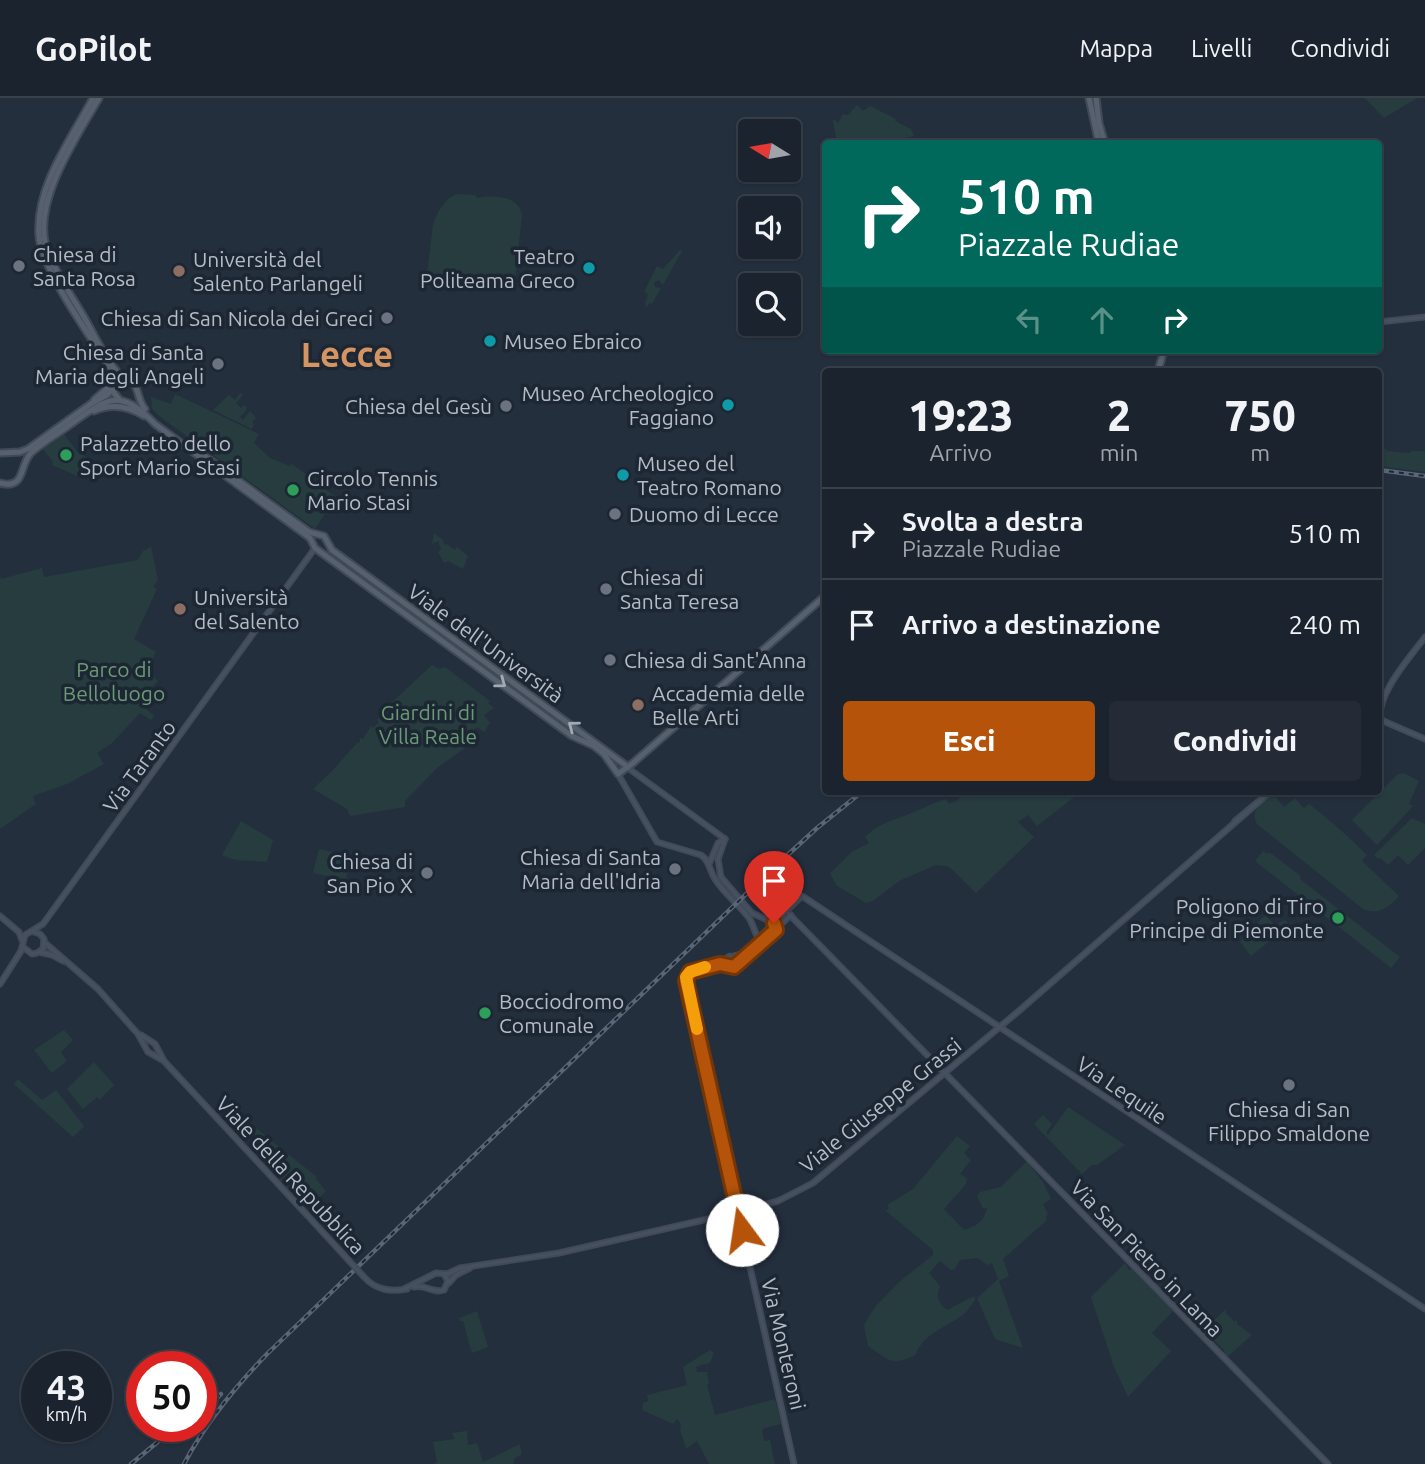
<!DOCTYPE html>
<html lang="it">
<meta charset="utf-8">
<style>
body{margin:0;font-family:Ubuntu,sans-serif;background:#242b36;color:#f1f3f6;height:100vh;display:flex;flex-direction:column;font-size:26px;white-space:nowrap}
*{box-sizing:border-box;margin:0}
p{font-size:23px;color:#a0a4aa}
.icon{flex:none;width:38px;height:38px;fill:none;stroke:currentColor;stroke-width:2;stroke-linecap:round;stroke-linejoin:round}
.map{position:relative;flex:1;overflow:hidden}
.details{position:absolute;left:822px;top:270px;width:560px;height:427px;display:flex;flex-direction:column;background:#1b232e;border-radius:7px;box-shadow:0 2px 5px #0004,0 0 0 2px #39404a}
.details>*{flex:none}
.hud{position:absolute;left:822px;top:42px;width:560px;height:214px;border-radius:7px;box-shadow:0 2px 5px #0004,0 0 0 2px #39404a;background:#00695c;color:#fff;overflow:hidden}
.needle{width:46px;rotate:281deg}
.controls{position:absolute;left:738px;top:21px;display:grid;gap:14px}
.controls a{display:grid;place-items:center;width:63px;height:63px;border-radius:7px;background:#1b232e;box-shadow:0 2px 5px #0004,0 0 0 2px #39404a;font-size:35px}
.speed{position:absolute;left:21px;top:1253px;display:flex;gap:14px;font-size:35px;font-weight:700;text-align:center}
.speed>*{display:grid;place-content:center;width:91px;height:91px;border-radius:50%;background:#1b232e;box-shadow:0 2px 5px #0004,0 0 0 2px #39404a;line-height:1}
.speed small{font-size:18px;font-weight:400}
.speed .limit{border:10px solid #d22;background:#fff;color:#111}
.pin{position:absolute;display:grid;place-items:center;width:60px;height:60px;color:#fff;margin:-72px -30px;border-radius:50% 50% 50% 0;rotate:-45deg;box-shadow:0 0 7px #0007}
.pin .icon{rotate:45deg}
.me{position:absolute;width:77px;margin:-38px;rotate:346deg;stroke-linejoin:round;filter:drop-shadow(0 0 5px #0008)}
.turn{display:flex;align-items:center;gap:24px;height:147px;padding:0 21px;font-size:32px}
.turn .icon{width:91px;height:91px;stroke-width:2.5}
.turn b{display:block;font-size:49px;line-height:60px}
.lanes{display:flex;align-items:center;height:66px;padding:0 21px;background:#0003;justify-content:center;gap:35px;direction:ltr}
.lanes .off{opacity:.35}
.eta{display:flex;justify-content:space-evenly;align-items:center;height:119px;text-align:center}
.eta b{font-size:42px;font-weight:800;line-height:49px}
.button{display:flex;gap:14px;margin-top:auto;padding:14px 21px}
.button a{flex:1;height:80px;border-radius:7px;background:#b45309;color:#fff;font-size:28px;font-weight:800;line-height:80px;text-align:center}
.button a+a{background:#242b36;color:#f1f3f6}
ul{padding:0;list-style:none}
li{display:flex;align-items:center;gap:21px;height:91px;padding:0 21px;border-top:2px solid #39404a}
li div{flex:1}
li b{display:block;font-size:26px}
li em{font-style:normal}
header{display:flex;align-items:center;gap:42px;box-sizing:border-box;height:98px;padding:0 35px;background:#1b232e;border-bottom:2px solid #39404a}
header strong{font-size:33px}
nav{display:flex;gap:38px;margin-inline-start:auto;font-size:24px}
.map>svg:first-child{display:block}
.green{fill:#263c3f}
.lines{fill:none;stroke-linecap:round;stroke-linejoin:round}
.secondary-casing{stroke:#414a57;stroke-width:7}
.primary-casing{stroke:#414a57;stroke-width:9}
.secondary{stroke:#465061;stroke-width:3.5}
.primary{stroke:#56606e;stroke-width:5}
.rail-casing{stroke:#5a6575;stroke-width:4.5}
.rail{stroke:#1d2633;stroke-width:2;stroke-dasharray:5;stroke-linecap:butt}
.secondary-bridge-casing{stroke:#414a57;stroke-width:7;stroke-linecap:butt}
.secondary-bridge{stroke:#465061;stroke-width:3.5}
.oneway{stroke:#a1aab7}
.route-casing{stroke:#753606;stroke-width:18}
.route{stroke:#b45309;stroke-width:12}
.slow{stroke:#f59e0b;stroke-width:12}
.worship-dot{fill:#6b7280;stroke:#1d2633;stroke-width:2.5}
.culture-dot{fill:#0f9aa8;stroke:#1d2633;stroke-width:2.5}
.education-dot{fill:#8d6e63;stroke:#1d2633;stroke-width:2.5}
.leisure-dot{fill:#2e9e5b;stroke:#1d2633;stroke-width:2.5}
.labels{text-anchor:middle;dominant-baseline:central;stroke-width:7;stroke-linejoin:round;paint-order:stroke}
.poi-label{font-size:21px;fill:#b4bcc9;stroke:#1d2633;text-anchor:start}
.street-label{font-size:21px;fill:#b4bcc9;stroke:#1d2633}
.park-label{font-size:21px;fill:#6b9a76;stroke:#1d2633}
.town-label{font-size:35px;font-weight:bold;fill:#d59563;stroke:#1d2633}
</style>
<header>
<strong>GoPilot</strong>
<nav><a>Mappa</a><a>Livelli</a><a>Condividi</a></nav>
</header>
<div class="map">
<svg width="1425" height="1366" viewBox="0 0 1425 1366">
<rect width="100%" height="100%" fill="#242f3e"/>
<g class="green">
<path d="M 1365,0 L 1417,0 L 1384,20 Z"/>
<path d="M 857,7 L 863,13 L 870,8 L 896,21 L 895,23 L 911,31 L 914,38 L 883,45 L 881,42 L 877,45 L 837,45 L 833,23 L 834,21 L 838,25 L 843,16 L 848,17 Z"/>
<path d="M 456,96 L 475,97 L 477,100 C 493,97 519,97 522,117 L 515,183 L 503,194 L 433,186 L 427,176 L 433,126 L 439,112 L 448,101 Z"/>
<path d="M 680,152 L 682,153 L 663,187 L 659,182 L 654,184 L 655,189 L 661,190 L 652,206 L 649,205 L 647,209 L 645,207 L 648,196 L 644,194 L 657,168 L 663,171 Z"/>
<path d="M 240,295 L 243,297 L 236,305 L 241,310 L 244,307 L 247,311 L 240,319 L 243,322 L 250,313 L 256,320 L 252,324 L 254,326 L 252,331 L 213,312 L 229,297 L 235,302 Z"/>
<path d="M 175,296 L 259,336 L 254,345 L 270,360 L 290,368 L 292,366 L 336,399 L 315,431 L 163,321 L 152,311 L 151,299 L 171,306 Z"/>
<path d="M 64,336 L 76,352 L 96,366 L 84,381 L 52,367 L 53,364 L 43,351 Z"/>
<path d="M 1379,350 L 1386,351 L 1386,353 L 1410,355 L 1412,353 L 1425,353 L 1425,374 L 1379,368 Z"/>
<path d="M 434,435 L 444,443 L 443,445 L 445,447 L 447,446 L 455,452 L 457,449 L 468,458 L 463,471 L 448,463 L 444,465 L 438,454 L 441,451 L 438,443 L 432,446 Z"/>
<path d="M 151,449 L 158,482 L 153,489 L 157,491 L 134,541 L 156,554 L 147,572 L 158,583 L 147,595 L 153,601 L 145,610 L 154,618 L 151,622 L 140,615 L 112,645 L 97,655 L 104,666 L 67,686 L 33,698 L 36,706 L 0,731 L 0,477 L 1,481 L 42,470 L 44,479 L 138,462 L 143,453 Z"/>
<path d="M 432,567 L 439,571 L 445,569 L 490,603 L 488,605 L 494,610 L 484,617 L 490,625 L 484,634 L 477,629 L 467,638 L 472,645 L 437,670 L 405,703 L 405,709 L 350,718 L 347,711 L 313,691 L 331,674 L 358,644 L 360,645 L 360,640 L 363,641 L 371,628 L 373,630 L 379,624 L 377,622 L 388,611 L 387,609 Z"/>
<path d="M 1404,675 L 1419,683 L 1409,706 L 1413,708 L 1377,747 L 1352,722 L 1398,676 Z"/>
<path d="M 966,693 L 1082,693 L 1037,728 L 1028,717 L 1018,724 L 1034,739 L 976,795 L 954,773 L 947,768 L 936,767 L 899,783 L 873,803 L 866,805 L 837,788 L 830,775 L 853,753 L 869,745 L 865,739 C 879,725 892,723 909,716 C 922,711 933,705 946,701 L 949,706 L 958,702 Z"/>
<path d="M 1272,695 L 1284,709 L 1295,700 L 1304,710 L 1309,706 C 1330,722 1348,738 1367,757 L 1362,763 L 1399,798 C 1389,809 1379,818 1363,811 L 1257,726 C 1249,712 1262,705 1272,695 Z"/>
<path d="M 1412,720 L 1425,726 L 1425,750 L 1408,767 L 1398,757 L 1388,767 L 1380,760 L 1378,761 L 1374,757 Z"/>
<path d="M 241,723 L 273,742 L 267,764 C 250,762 238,765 222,757 Z"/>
<path d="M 319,751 L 350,758 L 346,782 L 313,775 Z"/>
<path d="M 1263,753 L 1268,756 L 1269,754 L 1301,778 L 1300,781 L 1400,859 L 1391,870 L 1255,763 Z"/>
<path d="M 1265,817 L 1275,827 L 1285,822 L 1289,826 L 1294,823 L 1251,858 L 1240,844 Z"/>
<path d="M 64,932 L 73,942 L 61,954 L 67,963 L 52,975 L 34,952 Z"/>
<path d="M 94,964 L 114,987 L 99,1002 L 97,999 L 83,1011 L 67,991 Z"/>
<path d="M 18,981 L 42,1002 L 56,992 L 84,1028 L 73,1039 L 14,986 Z"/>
<path d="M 1068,1009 L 1125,1047 L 1097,1067 L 1092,1067 L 1082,1076 L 1034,1026 L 1043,1017 L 1052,1026 L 1046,1035 L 1048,1037 Z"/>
<path d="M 257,1031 L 317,1079 L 316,1081 L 326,1093 L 311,1108 L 305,1108 L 302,1106 L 259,1059 L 267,1050 L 253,1035 Z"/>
<path d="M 957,1038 L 970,1048 L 964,1055 L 971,1062 L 960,1076 L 967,1080 L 966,1086 L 944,1111 L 964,1132 C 976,1128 985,1123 987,1109 L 983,1111 L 977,1098 L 980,1094 L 1001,1089 L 1027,1063 L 1043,1084 L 1051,1101 L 1043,1106 L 1048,1116 L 1046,1118 L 1047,1122 L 1003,1161 L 1009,1178 L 999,1183 L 1023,1250 L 995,1241 L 977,1200 L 998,1181 L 992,1165 L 987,1167 L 978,1160 L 960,1162 L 955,1171 L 951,1172 L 940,1163 L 929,1175 L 940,1188 C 936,1200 938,1204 947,1212 L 972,1199 L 975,1199 L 975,1202 C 972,1206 968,1212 964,1216 C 947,1229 924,1235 915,1257 C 891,1269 889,1262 868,1248 L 864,1227 L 875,1209 L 899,1184 L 933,1157 L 933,1152 L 886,1113 L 889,1110 L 887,1107 L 913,1091 Z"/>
<path d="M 1125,1165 L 1129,1172 L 1132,1171 L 1173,1213 L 1152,1235 L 1171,1253 L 1128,1299 L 1114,1269 L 1091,1199 Z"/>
<path d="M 1226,1211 L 1226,1215 L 1235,1224 L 1237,1222 L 1237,1226 L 1252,1237 L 1226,1260 L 1224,1252 L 1206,1234 L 1202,1236 L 1200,1235 Z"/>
<path d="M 477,1213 L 488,1249 L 472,1255 L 463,1223 L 460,1223 L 459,1220 Z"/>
<path d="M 710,1252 L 714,1255 L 710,1265 L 706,1266 L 708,1271 L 705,1266 L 696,1269 L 697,1274 L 708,1274 L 707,1276 L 709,1285 L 707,1287 L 715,1317 L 775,1301 L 781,1326 L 762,1331 L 764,1343 L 770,1342 L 775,1366 L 709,1366 L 697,1343 L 686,1351 L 680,1332 L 681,1326 L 677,1321 L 673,1326 L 642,1312 L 643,1305 L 648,1303 L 647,1297 L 687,1287 L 683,1269 Z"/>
<path d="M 467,1333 L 468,1347 L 477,1345 L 483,1364 L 518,1347 L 520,1347 L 522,1356 L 515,1360 L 513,1366 L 433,1366 L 437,1364 L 433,1344 L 455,1341 L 452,1335 Z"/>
</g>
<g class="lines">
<defs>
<g id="secondary">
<path d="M 1379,224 L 1425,219"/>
<path d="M 1381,621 C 1375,598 1411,558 1425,539"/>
<path d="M 1381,622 L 1425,641"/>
<path d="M 628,670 L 725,741"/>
<path d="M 618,676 L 657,744 L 701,757 C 710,763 709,772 715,781 C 724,796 739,806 749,820 C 755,829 754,837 762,845"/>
<path d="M 1235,723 L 1271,693"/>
<path d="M 725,741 L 718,761 L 721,779 L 752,815 L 774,825"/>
<path d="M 710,764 L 718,745 L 725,741"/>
<path d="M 786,813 L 1328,1366"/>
<path d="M 0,818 L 19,834 L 22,842"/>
<path d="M 44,844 L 98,891 L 138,936 L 148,954 L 164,963 L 307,1117"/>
<path d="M 23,849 L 32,856 L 37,855 L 43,851 L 44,841 L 40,836 L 34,834"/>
<path d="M 39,854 L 52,857 L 63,863"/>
<path d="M 734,858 L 742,856 L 802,798 L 1425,1211"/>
<path d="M 727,860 L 726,866 L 729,869 L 736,868 L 737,862 L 730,858 L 715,866 L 690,874 L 686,883 L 794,1366"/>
<path d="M 737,866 L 791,817"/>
<path d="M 0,886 L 21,853 L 25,837 L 43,826 L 315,450"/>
<path d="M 141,937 L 155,946 L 163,961"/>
<path d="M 743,1130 L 746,1112"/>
<path d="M 364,1179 C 376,1192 390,1194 407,1191"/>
<path d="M 449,1185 L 456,1177 L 470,1170"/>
<path d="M 414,1189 C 426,1186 433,1196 444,1192 L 448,1183 L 444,1176"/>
<path d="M 404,1191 L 436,1175 L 447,1176 L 460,1170 L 559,1155 L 730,1116 L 778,1103 L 813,1085 L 1020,912 L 1262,701"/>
</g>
<g id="primary">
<path d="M 93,0 C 71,41 35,89 39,138 C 42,173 93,242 113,274 L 115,287"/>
<path d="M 99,0 C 77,39 33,102 46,148 C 54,173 71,197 84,219 C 94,236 109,270 125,281"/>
<path d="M 1089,0 L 1099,46"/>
<path d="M 1096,0 L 1099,25 L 1105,46"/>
<path d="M 1158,273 L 1164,252"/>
<path d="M 119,301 L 114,295 L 115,287 L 122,281 C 141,281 135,300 145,311"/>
<path d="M 94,302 L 109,289 L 112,278"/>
<path d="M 94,313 C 112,305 128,308 144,318"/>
<path d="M 188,346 L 309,434 L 324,438 L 332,452 L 628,669"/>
<path d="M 0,355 L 20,354 L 28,351 L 92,305 L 107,297 L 114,290"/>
<path d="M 0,385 C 26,392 19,367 31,355 C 43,344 58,336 71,326 C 109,299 120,290 155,326 L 310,440 L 315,450 L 572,638 L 594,648 L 604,656 L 618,676 L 633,665 L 826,497"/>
</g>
</defs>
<use href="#secondary" class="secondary-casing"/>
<use href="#primary" class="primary-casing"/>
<use href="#secondary" class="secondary"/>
<use href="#primary" class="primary"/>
<defs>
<g id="rail">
<path d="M 1379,372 L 1425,378"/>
<path d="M 201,1314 L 221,1296"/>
<path d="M 131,1366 L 177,1328"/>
<path d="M 184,1366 C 206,1324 235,1289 268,1255 L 769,774 L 817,730 L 863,693"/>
</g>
</defs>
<use href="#rail" class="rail-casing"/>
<use href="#rail" class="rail"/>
<defs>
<path id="secondary-bridge" d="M 307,1117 L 364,1179"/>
</defs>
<use href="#secondary-bridge" class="secondary-bridge-casing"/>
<use href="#secondary-bridge" class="secondary-bridge"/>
</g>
<defs><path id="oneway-chevron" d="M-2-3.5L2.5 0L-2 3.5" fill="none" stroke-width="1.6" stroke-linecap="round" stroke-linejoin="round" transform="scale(1.75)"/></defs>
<g class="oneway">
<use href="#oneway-chevron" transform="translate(501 585) rotate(36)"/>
<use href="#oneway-chevron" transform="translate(573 628) rotate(-143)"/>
</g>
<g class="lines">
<defs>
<path id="route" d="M 742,1132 L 686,883 L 690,874 L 720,866 L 734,869 L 776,832 L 774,825"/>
</defs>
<use href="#route" class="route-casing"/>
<use href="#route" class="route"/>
<path class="slow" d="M 697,931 L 686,879 L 690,874 L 705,869"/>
</g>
<g class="worship-dot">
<circle cx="19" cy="168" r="7"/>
<circle cx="387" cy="220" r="7"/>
<circle cx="218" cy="266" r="7"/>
<circle cx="506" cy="308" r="7"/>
<circle cx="615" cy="416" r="7"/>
<circle cx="606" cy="491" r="7"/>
<circle cx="610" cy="562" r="7"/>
<circle cx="675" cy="771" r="7"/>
<circle cx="427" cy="775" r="7"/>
<circle cx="1289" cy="987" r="7"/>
</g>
<g class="culture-dot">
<circle cx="589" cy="170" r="7"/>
<circle cx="490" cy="243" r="7"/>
<circle cx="728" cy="307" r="7"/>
<circle cx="623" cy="377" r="7"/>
</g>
<g class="education-dot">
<circle cx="179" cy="173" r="7"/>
<circle cx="180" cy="511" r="7"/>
<circle cx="638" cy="607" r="7"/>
</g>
<g class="leisure-dot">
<circle cx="66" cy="357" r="7"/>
<circle cx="293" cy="392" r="7"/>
<circle cx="1338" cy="820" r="7"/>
<circle cx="485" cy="915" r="7"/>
</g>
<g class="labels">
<g class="poi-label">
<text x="33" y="156">Chiesa di<tspan x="33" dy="24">Santa Rosa</tspan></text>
<text x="575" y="158" text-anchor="end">Teatro<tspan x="575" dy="24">Politeama Greco</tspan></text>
<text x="193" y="161">Università del<tspan x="193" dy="24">Salento Parlangeli</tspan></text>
<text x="373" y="220" text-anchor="end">Chiesa di San Nicola dei Greci</text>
<text x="504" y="243">Museo Ebraico</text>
<text x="204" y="254" text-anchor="end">Chiesa di Santa<tspan x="204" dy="24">Maria degli Angeli</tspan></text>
<text x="714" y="295" text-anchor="end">Museo Archeologico<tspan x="714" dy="24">Faggiano</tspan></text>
<text x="492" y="308" text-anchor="end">Chiesa del Gesù</text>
<text x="80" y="345">Palazzetto dello<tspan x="80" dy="24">Sport Mario Stasi</tspan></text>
<text x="637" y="365">Museo del<tspan x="637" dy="24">Teatro Romano</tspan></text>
<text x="307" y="380">Circolo Tennis<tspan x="307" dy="24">Mario Stasi</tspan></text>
<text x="629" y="416">Duomo di Lecce</text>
<text x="620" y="479">Chiesa di<tspan x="620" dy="24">Santa Teresa</tspan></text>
<text x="194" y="499">Università<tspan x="194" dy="24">del Salento</tspan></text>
<text x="624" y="562">Chiesa di Sant'Anna</text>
<text x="652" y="595">Accademia delle<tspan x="652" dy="24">Belle Arti</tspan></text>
<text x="661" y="759" text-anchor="end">Chiesa di Santa<tspan x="661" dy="24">Maria dell'Idria</tspan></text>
<text x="413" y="763" text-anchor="end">Chiesa di<tspan x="413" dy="24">San Pio X</tspan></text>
<text x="1324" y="808" text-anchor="end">Poligono di Tiro<tspan x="1324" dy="24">Principe di Piemonte</tspan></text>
<text x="499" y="903">Bocciodromo<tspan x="499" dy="24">Comunale</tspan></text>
<text x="1289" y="1011" text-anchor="middle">Chiesa di San<tspan x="1289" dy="24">Filippo Smaldone</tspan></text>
</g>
<g class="street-label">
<text transform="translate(486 545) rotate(36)">Viale dell'Università</text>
<text transform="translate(139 668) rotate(-54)">Via Taranto</text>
<text transform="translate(1122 992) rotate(34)">Via Lequile</text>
<text transform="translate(880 1007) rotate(-39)">Viale Giuseppe Grassi</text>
<text transform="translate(291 1077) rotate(47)">Viale della Repubblica</text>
<text transform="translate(1147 1160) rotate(46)">Via San Pietro in Lama</text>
<text transform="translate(784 1246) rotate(77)">Via Monteroni</text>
</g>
<g class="park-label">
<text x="114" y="571">Parco di<tspan x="114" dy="24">Belloluogo</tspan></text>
<text x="428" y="614">Giardini di<tspan x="428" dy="24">Villa Reale</tspan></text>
</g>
<g class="town-label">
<text x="347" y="256">Lecce</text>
</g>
</g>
</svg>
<div class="controls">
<a><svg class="needle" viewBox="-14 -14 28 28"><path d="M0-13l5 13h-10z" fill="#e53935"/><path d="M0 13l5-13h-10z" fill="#a0a4aa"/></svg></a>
<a><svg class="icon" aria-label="sound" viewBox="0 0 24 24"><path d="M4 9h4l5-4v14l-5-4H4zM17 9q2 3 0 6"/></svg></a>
<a><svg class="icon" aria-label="search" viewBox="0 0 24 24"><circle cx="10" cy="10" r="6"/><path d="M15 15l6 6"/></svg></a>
</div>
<div class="speed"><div>43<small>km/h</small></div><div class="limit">50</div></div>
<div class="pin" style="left:774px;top:825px;background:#d93025"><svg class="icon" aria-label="arrive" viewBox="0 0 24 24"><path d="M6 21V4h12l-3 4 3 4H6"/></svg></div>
<svg class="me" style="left:742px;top:1132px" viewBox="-20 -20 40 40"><circle r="19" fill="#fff"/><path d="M0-13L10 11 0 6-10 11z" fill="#b45309"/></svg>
<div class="hud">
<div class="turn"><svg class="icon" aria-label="right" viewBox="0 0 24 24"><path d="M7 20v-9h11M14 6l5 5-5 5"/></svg><div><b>510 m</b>Piazzale Rudiae</div></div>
<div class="lanes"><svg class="icon off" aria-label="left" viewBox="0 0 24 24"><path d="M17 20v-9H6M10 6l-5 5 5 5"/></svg><svg class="icon off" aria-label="ahead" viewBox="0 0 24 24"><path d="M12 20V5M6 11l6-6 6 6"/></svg><svg class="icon" aria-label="right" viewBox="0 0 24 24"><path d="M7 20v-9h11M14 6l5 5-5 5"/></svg></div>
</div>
<section class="details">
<div class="eta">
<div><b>19:23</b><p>Arrivo</p></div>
<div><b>2</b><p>min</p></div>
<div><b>750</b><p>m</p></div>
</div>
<ul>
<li><svg class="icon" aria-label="right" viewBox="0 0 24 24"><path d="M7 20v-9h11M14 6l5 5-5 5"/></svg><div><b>Svolta a destra</b><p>Piazzale Rudiae</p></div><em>510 m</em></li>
<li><svg class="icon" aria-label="arrive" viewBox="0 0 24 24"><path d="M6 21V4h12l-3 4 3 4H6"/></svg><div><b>Arrivo a destinazione</b></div><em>240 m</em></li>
</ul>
<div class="button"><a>Esci</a><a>Condividi</a></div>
</section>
</div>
